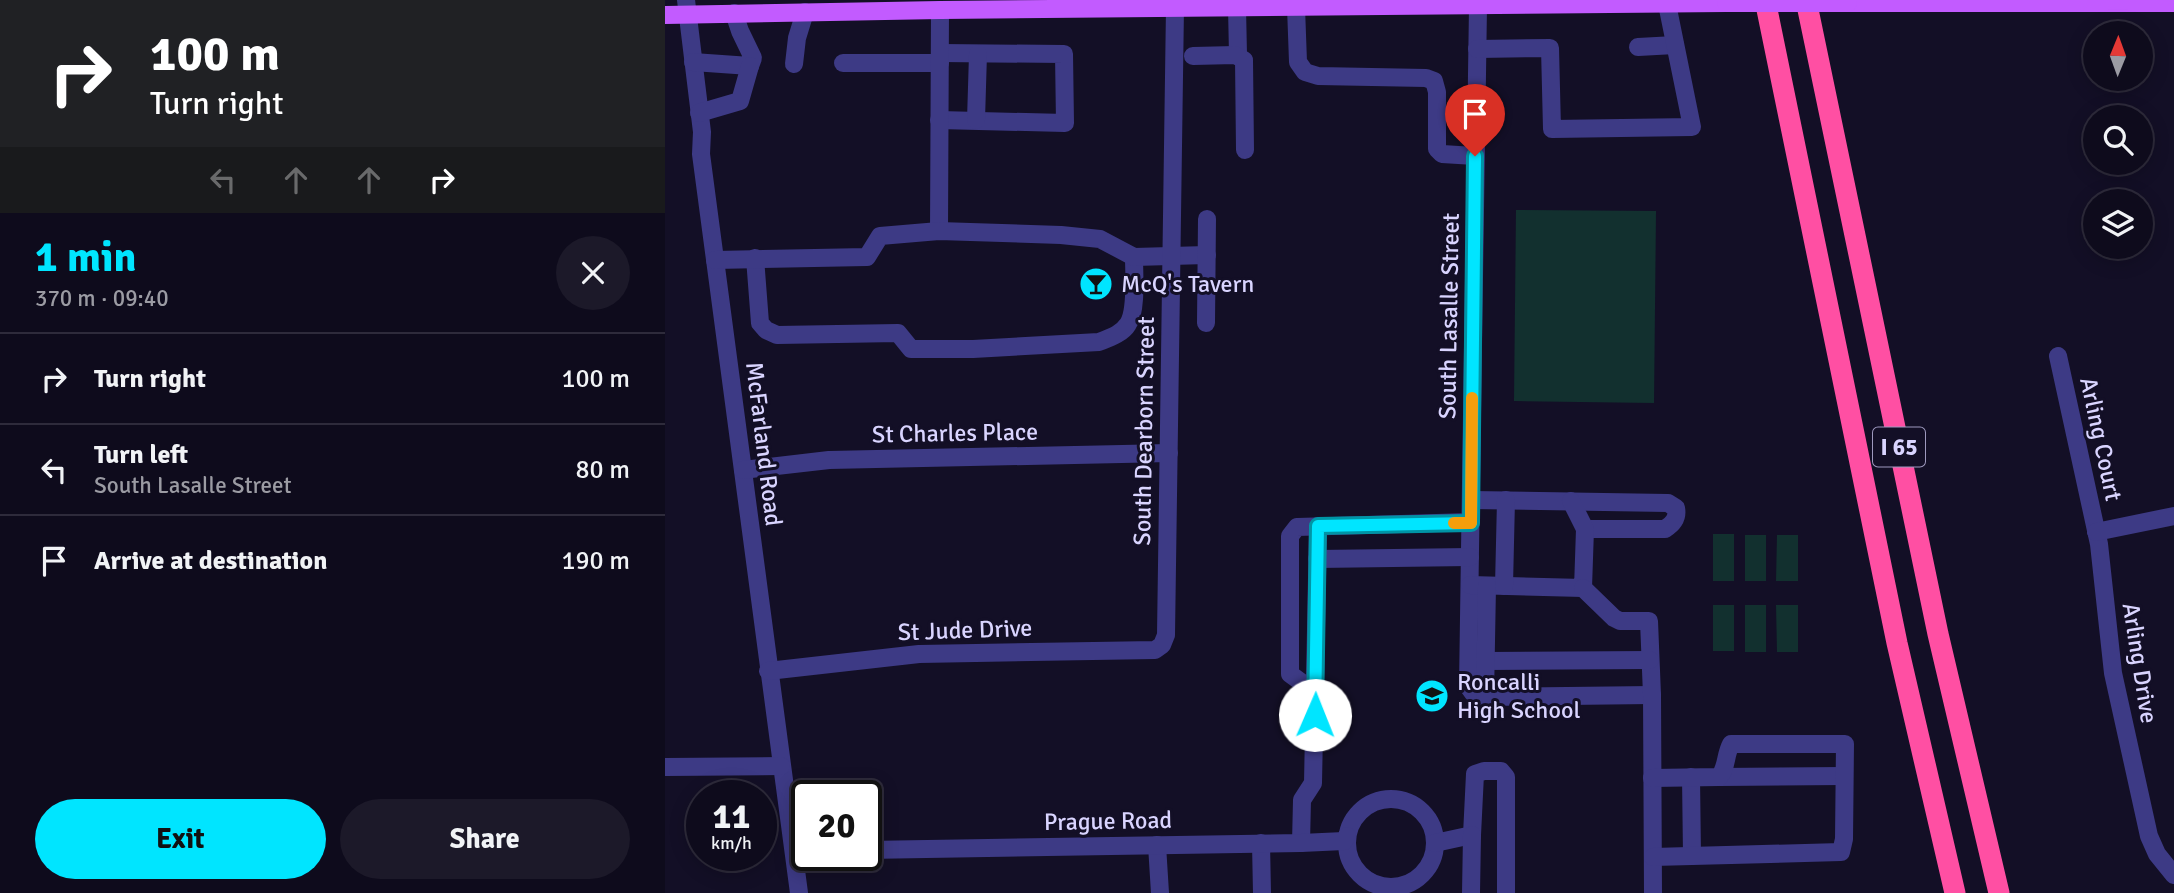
<!DOCTYPE html>
<meta charset="utf-8">
<style>
body{margin:0;font-family:Signika,sans-serif;background:#1c1929;color:#f1f3f6;height:100vh;display:flex;flex-direction:column;font-size:26px;white-space:nowrap}
*{box-sizing:border-box;margin:0}
p{font-size:23px;color:#9b9ba3}
.icon{flex:none;width:38px;height:38px;fill:none;stroke:currentColor;stroke-width:2;stroke-linecap:round;stroke-linejoin:round}
.map{position:relative;flex:1;overflow:hidden}
.sheet{display:flex;flex-direction:column;background:#0e0b1c;width:665px}
.sheet>*{flex:none}
.hud{background:#202124;color:#fff;overflow:hidden}
.needle{width:46px;rotate:1deg}
.controls{position:absolute;left:1418px;top:21px;display:grid;gap:14px}
.controls a{display:grid;place-items:center;width:70px;height:70px;border-radius:50%;background:#0e0b1c;box-shadow:0 4px 18px #0003,0 0 0 2px #2e2b3b;font-size:35px}
.speed{position:absolute;left:21px;top:780px;display:flex;gap:14px;font-size:35px;font-weight:700;text-align:center}
.speed>*{display:grid;place-content:center;width:91px;height:91px;border-radius:50%;background:#0e0b1c;box-shadow:0 4px 18px #0003,0 0 0 2px #2e2b3b;line-height:1}
.speed small{font-size:18px;font-weight:400}
.speed .limit{border:4px solid #111;border-radius:10px;background:#fff;color:#111}
.pin{position:absolute;display:grid;place-items:center;width:60px;height:60px;color:#fff;margin:-72px -30px;border-radius:50% 50% 50% 0;rotate:-45deg;box-shadow:0 0 7px #0007}
.pin .icon{rotate:45deg}
.me{position:absolute;width:77px;margin:-38px;rotate:1deg;stroke-linejoin:round;filter:drop-shadow(0 0 5px #0008)}
.turn{display:flex;align-items:center;gap:24px;height:147px;padding:0 35px;font-size:32px}
.turn .icon{width:91px;height:91px;stroke-width:2.5}
.turn b{display:block;font-size:49px;line-height:60px}
.lanes{display:flex;align-items:center;height:66px;padding:0 35px;background:#0003;justify-content:center;gap:35px;direction:ltr}
.lanes .off{opacity:.35}
.round{display:grid;place-items:center;flex:none;width:74px;height:74px;border-radius:37px;background:#1c1929}
.head{display:flex;align-items:center;justify-content:space-between;height:119px;padding:0 35px}
h1{font-size:42px;font-weight:700;line-height:52px;color:#00e5ff}
.button{display:flex;gap:14px;margin-top:auto;padding:14px 35px}
.button a{flex:1;height:80px;border-radius:42px;background:#00e5ff;color:#111;font-size:28px;font-weight:700;line-height:80px;text-align:center}
.button a+a{background:#1c1929;color:#f1f3f6}
ul{padding:0;list-style:none}
li{display:flex;align-items:center;gap:21px;height:91px;padding:0 35px;border-top:2px solid #2e2b3b}
li div{flex:1}
li b{display:block;font-size:26px}
li em{font-style:normal}
main{display:flex;flex:1;min-height:0}
.map>svg:first-child{display:block}
.green{fill:#12302f}
.lines{fill:none;stroke-linecap:round;stroke-linejoin:round}
.minor{stroke:#3d3a85;stroke-width:18}
.major{stroke:#c25bff;stroke-width:18}
.highway{stroke:#ff4fa3;stroke-width:21}
.major-bridge{stroke:#c25bff;stroke-width:18}
.route-casing{stroke:#0095a6;stroke-width:18}
.route{stroke:#00e5ff;stroke-width:12}
.slow{stroke:#f59e0b;stroke-width:12}
.labels{text-anchor:middle;dominant-baseline:central;stroke-width:6;stroke-linejoin:round;paint-order:stroke}
.shield{fill:#130f26;stroke:#9e99be;stroke-width:2}
.shield-label{font-size:23px;font-weight:bold;fill:#d9d4ff}
.poi-label{font-size:24px;fill:#d9d4ff;stroke:#130f26;text-anchor:start}
.street-label{font-size:24px;fill:#d9d4ff;stroke:#130f26}
</style>
<main>
<section class="sheet">
<div class="hud">
<div class="turn"><svg class="icon" aria-label="right" viewBox="0 0 24 24"><path d="M7 20v-9h11M14 6l5 5-5 5"/></svg><div><b>100 m</b>Turn right</div></div>
<div class="lanes"><svg class="icon off" aria-label="left" viewBox="0 0 24 24"><path d="M17 20v-9H6M10 6l-5 5 5 5"/></svg><svg class="icon off" aria-label="ahead" viewBox="0 0 24 24"><path d="M12 20V5M6 11l6-6 6 6"/></svg><svg class="icon off" aria-label="ahead" viewBox="0 0 24 24"><path d="M12 20V5M6 11l6-6 6 6"/></svg><svg class="icon" aria-label="right" viewBox="0 0 24 24"><path d="M7 20v-9h11M14 6l5 5-5 5"/></svg></div>
</div>
<div class="head"><div><h1>1 min</h1><p>370 m · 09:40</p></div><a class="round"><svg class="icon" aria-label="close" viewBox="0 0 24 24"><path d="M6 6l12 12M18 6L6 18"/></svg></a></div>
<ul>
<li><svg class="icon" aria-label="right" viewBox="0 0 24 24"><path d="M7 20v-9h11M14 6l5 5-5 5"/></svg><div><b>Turn right</b></div><em>100 m</em></li>
<li><svg class="icon" aria-label="left" viewBox="0 0 24 24"><path d="M17 20v-9H6M10 6l-5 5 5 5"/></svg><div><b>Turn left</b><p>South Lasalle Street</p></div><em>80 m</em></li>
<li><svg class="icon" aria-label="arrive" viewBox="0 0 24 24"><path d="M6 21V4h12l-3 4 3 4H6"/></svg><div><b>Arrive at destination</b></div><em>190 m</em></li>
</ul>
<div class="button"><a>Exit</a><a>Share</a></div>
</section>
<div class="map">
<svg width="1509" height="893" viewBox="0 0 1509 893">
<rect width="100%" height="100%" fill="#130f26"/>
<g class="green">
<path d="M 851,210 L 991,211 L 989,403 L 849,401 Z"/>
<rect x="1048" y="534" width="21" height="47"/>
<rect x="1080" y="535" width="21" height="46"/>
<path d="M 1112,535 L 1133,535 L 1133,581 L 1111,581 Z"/>
<rect x="1048" y="605" width="21" height="46"/>
<path d="M 1101,605 L 1101,652 L 1080,652 L 1080,605 Z"/>
<path d="M 1111,605 L 1133,605 L 1133,652 L 1112,652 Z"/>
</g>
<g class="lines">
<g class="minor">
<path d="M 21,0 L 37,132 L 36,154 L 134,893"/>
<path d="M 813,6 L 803,686 L 808,693 L 820,697 L 987,695"/>
<path d="M 572,7 L 573,55"/>
<path d="M 631,7 L 633,62 L 640,72 L 653,76 L 761,78 L 769,81 L 772,92 L 772,149 L 777,154 L 810,156"/>
<path d="M 973,47 L 1010,45"/>
<path d="M 812,49 L 885,48 L 887,129 L 1027,127 L 1002,4"/>
<path d="M 528,56 L 570,55 L 579,60 L 580,150"/>
<path d="M 28,62 L 85,66 L 88,58 L 75,31 L 69,13"/>
<path d="M 178,63 L 275,63"/>
<path d="M 129,64 L 132,38 L 140,12"/>
<path d="M 34,113 L 75,101 L 85,66"/>
<path d="M 274,120 L 400,123 L 399,54 L 275,53"/>
<path d="M 311,120 L 313,54"/>
<path d="M 274,231 L 275,10"/>
<path d="M 90,258 L 95,323 L 101,330 L 112,335 L 233,333 L 246,349 L 308,349 L 434,342 C 444,338 457,334 463,324 C 472,311 469,273 469,257"/>
<path d="M 50,260 L 202,257 L 215,236 L 274,231 L 396,235 L 435,239 L 469,257 L 542,255"/>
<path d="M 541,323 L 542,219"/>
<path d="M 1393,356 L 1434,544 L 1448,673 L 1484,836 L 1492,854 L 1509,875"/>
<path d="M 78,470 L 164,460 L 504,453"/>
<path d="M 806,500 L 1003,503 L 1011,508 C 1013,518 1008,524 1000,529 L 920,529"/>
<path d="M 1431,532 L 1509,516"/>
<path d="M 652,559 L 805,557"/>
<path d="M 805,585 L 918,588 L 920,529 L 906,501"/>
<path d="M 839,586 L 841,500"/>
<path d="M 918,588 L 949,618 L 955,621 L 984,621 L 987,695 L 988,893"/>
<path d="M 821,661 L 985,660"/>
<path d="M 103,671 L 254,654 L 490,650 L 497,645 L 501,635 L 510,7"/>
<path d="M 651,693 L 625,674 L 625,536 L 632,527 L 806,522"/>
<path d="M 820,697 L 822,586"/>
<path d="M 0,767 L 116,766"/>
<path d="M 1026,777 L 1027,856"/>
<path d="M 1054,777 L 1179,776"/>
<path d="M 987,778 L 1054,777 C 1062,768 1060,755 1066,744 L 1180,744 L 1179,839 L 1176,852 L 988,857"/>
<circle cx="726" cy="843" r="44"/>
<path d="M 596,843 L 597,893"/>
<path d="M 636,843 L 637,800 L 648,783 L 653,526"/>
<path d="M 770,843 L 807,835 L 810,774 L 819,771 L 836,771 L 841,777 L 841,893"/>
<path d="M 492,845 L 495,893"/>
<path d="M 201,850 L 636,843 L 679,841 L 682,836"/>
<path d="M 806,893 L 807,835"/>
</g>
<g class="major">
<path d="M 1183,3 L 1509,3"/>
<path d="M 0,15 L 275,10 L 1061,3"/>
</g>
<g class="highway">
<path d="M 1100,0 L 1232,643 L 1290,893"/>
<path d="M 1141,0 L 1273,634 L 1334,893"/>
</g>
<path class="major-bridge" d="M 1061,3 L 1183,3"/>
</g>
<g class="lines">
<defs>
<path id="route" d="M 650,715 L 653,526 L 806,523 L 810,156"/>
</defs>
<use href="#route" class="route-casing"/>
<use href="#route" class="route"/>
<path class="slow" d="M 789,523 L 806,523 L 807,398"/>
</g>
<defs>
<symbol id="bar-disc" viewBox="-11 -11 22 22"><circle r="9.5" fill="#00e5ff" stroke="#130f26"/><path d="M-6-5H6L.8 .8V4.5H3.5V6h-7V4.5H-.8V.8Z" fill="#111"/></symbol>
<symbol id="school-disc" viewBox="-11 -11 22 22"><circle r="9.5" fill="#00e5ff" stroke="#130f26"/><path d="M0-5L7-2L0 1L-7-2ZM-4 1L0 2.5L4 1V4Q0 6-4 4Z" fill="#111"/></symbol>
</defs>
<g fill-rule="evenodd">
<use href="#bar-disc" x="412" y="265" width="38" height="38"/>
<use href="#school-disc" x="748" y="677" width="38" height="38"/>
</g>
<g class="labels">
<rect class="shield" x="1208" y="427.5" width="52" height="39" rx="5"/>
<g class="shield-label">
<text x="1234" y="447">I 65</text>
</g>
<g class="poi-label">
<text x="456" y="284">McQ's Tavern</text>
<text x="792" y="682">Roncalli<tspan x="792" dy="28">High School</tspan></text>
</g>
<g class="street-label">
<text transform="translate(784 316) rotate(-89)">South Lasalle Street</text>
<text transform="translate(479 431) rotate(-89)">South Dearborn Street</text>
<text transform="translate(290 433) rotate(-1)">St Charles Place</text>
<text transform="translate(1436 439) rotate(78)">Arling Court</text>
<text transform="translate(99 444) rotate(83)">McFarland Road</text>
<text transform="translate(300 630) rotate(-2)">St Jude Drive</text>
<text transform="translate(1475 663) rotate(81)">Arling Drive</text>
<text transform="translate(443 821) rotate(-1)">Prague Road</text>
</g>
</g>
</svg>
<div class="controls">
<a><svg class="needle" viewBox="-14 -14 28 28"><path d="M0-13l5 13h-10z" fill="#e53935"/><path d="M0 13l5-13h-10z" fill="#9b9ba3"/></svg></a>
<a><svg class="icon" aria-label="search" viewBox="0 0 24 24"><circle cx="10" cy="10" r="6"/><path d="M15 15l6 6"/></svg></a>
<a><svg class="icon" aria-label="layers" viewBox="0 0 24 24"><path d="M12 4l9 5-9 5-9-5zM3 14l9 5 9-5"/></svg></a>
</div>
<div class="speed"><div>11<small>km/h</small></div><div class="limit">20</div></div>
<div class="pin" style="left:810px;top:156px;background:#d93025"><svg class="icon" aria-label="arrive" viewBox="0 0 24 24"><path d="M6 21V4h12l-3 4 3 4H6"/></svg></div>
<svg class="me" style="left:650px;top:715px" viewBox="-20 -20 40 40"><circle r="19" fill="#fff"/><path d="M0-13L10 11 0 6-10 11z" fill="#00e5ff"/></svg>
</div>
</main>
